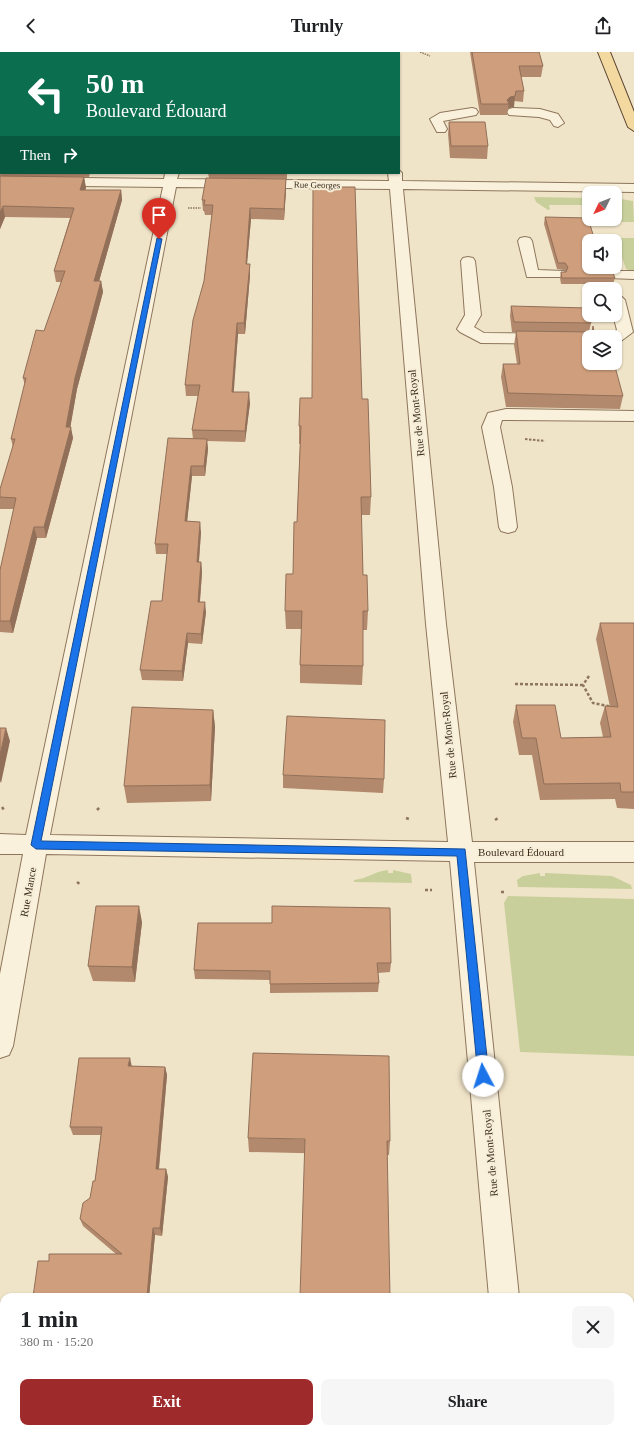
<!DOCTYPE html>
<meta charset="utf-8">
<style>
body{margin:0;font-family:Georgia,serif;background:#f6f6f6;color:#202124;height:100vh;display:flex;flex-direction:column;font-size:15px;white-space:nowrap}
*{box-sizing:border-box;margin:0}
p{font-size:13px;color:#757577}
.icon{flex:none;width:22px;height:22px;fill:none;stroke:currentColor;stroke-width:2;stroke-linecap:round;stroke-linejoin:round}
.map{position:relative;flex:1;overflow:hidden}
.drawer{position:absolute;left:0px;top:1241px;width:634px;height:140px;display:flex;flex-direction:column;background:#fff;border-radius:12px 12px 0 0;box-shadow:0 1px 3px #0004}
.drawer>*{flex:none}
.guide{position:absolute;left:0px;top:0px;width:400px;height:122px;box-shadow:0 1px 3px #0004;background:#0b6e4f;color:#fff;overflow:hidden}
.needle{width:26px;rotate:227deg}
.controls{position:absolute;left:582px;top:134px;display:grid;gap:8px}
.controls a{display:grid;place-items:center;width:40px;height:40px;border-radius:8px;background:#fff;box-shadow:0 1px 3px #0004;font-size:20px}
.pin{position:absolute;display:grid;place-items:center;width:34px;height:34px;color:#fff;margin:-41px -17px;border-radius:50% 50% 50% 0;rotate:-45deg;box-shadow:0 0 4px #0007}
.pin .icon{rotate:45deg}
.me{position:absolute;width:44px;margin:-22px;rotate:355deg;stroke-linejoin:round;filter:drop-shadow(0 0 3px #0008)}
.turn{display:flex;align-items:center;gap:14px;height:84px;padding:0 20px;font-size:18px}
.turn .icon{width:52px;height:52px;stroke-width:2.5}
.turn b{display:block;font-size:28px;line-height:34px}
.then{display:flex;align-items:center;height:38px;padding:0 20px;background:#0003;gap:8px;font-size:15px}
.round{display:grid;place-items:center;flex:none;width:42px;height:42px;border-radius:8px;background:#f6f6f6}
.overview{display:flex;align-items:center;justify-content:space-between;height:68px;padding:0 20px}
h1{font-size:24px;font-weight:800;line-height:30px}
.action{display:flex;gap:8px;margin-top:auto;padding:8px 20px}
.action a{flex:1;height:46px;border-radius:8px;background:#9e2a2b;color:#fff;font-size:16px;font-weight:800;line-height:46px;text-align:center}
.action a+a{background:#f6f6f6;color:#202124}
header{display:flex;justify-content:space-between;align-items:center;height:52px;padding:0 20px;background:#fff;font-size:18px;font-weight:800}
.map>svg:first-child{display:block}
.green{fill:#c9cf9b}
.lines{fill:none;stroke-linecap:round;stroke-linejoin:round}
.minor-casing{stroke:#8d765c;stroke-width:2}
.major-casing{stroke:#5b4430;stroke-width:2}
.path-far2{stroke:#8d765c;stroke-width:1.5;stroke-dasharray:1.5 1;stroke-linecap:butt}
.path-far1{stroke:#8d765c;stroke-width:2;stroke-dasharray:2.5 1.5;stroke-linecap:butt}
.path{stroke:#8d765c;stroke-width:2.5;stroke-dasharray:3 2;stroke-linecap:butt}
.minor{fill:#faf1dc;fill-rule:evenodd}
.major{fill:#f3d9a0;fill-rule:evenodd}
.wall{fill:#b2896c}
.shaded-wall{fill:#916f58}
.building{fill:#cf9f7d;stroke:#916f58}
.route{fill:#1a73e8;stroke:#114b97}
.labels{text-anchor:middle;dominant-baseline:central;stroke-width:4;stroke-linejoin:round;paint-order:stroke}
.far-street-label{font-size:9px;fill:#3d2e20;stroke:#f7eed8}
.street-label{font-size:11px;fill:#3d2e20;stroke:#f7eed8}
</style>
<header><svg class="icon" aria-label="back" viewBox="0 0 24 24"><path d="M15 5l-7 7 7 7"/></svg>Turnly<svg class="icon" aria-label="share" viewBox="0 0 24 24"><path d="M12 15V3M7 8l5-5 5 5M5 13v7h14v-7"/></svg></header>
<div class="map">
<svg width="634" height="1381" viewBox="0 0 634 1381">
<rect width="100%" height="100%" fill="#f0e4c8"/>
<g class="green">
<path d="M 534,145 L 589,146 L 589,153 L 549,153 L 550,157 L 548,158 L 536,150 Z"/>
<path d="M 615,146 L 633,149 L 634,170 L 614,170 L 604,167 L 615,167 Z"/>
<path d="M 619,186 L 634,186 L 634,220 L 626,217 L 616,188 Z"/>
<path d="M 388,818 L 388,821 L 393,821 L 393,818 L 411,822 L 412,831 L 354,830 L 354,828 C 366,827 376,819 388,818 Z"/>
<path d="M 540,821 L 540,824 L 545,824 L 545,821 L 612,824 L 631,833 L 632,837 L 518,835 L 517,828 L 523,824 Z"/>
<path d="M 508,844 L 634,847 L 634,1004 L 520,1000 L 504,851 Z"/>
</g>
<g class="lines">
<defs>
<g id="minor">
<path d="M 186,0 L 198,0 L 185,1 Z"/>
<rect x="382" y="0" width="12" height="1"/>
<path d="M 472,56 L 476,57 L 478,60 L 476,63 L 443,69 L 447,77 L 445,80 L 437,80 L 430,67 L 440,61 Z"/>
<path d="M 513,56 L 540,57 L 558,62 L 564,71 L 558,75 L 554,74 L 550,68 L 539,65 L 509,63 L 507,60 L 509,57 Z"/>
<path d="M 399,118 L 402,121 L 402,129 L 634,132 L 634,140 L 403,137 L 446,572 L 472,790 L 634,790 L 634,810 L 474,810 L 519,1245 L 489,1245 L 450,809 L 46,802 L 13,994 L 9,1003 L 0,1006 L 0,922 L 23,802 L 0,802 L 0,782 L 26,783 L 163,135 L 0,133 L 0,125 L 164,127 L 165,121 L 179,121 L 177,127 L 389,129 L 388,121 L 399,121 ZM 176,135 L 390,137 L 426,572 L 448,790 L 50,783 Z"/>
<path d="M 525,185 L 530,186 L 532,189 L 538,218 L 564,219 L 566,222 L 564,225 L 527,225 L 518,189 L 520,186 Z"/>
<path d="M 468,205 L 473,206 L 475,209 L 481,263 L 474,275 L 484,281 L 589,282 L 595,285 L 589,285 L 589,292 L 481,291 L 460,280 L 457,277 L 465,263 L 461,209 L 463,206 Z"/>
<path d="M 613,219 L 634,219 L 634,227 L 608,226 L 606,223 L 608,220 Z"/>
<path d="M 617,243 L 622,245 L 625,248 L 633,280 L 621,289 L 615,291 L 615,285 L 608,285 L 617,278 L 613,263 L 615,263 L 615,244 Z"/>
<path d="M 506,357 L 634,359 L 634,369 L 502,368 L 500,375 L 512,435 L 517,475 L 515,479 L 508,481 L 501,479 L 499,475 L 494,435 L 482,375 L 488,361 Z"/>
<path d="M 499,1377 L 531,1377 L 532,1381 L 500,1381 Z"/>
</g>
<path id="major" d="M 598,0 L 610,0 L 634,60 L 634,79 L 628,75 Z"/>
</defs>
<use href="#minor" class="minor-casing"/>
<use href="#major" class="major-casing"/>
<g class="path-far2">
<path d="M 420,0 L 430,4"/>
<path d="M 188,156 L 201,156"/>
</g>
<path class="path-far1" d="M 525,387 L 545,389"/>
<g class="path">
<path d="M 589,624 L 583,633 L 593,651 L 613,655"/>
<path d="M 515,632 L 583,633"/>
<path d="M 2,755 L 4,758"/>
<path d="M 97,758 L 100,755"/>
<path d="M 406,766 L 409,767"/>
<path d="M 495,768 L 498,766"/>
<path d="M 77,830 L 81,833"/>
<path d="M 425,838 L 432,838"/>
<path d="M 501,840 L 506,840"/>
</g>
<use href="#minor" class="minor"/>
<use href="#major" class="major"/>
</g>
<g class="wall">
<path d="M 470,0 L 539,0 L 543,14 L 541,25 L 521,25 L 524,39 L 523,50 L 514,49 L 514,55 L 508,56 L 507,63 L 480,63 Z"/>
<path d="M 449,70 L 488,94 L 487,107 L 450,106 L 448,82 Z"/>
<path d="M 0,82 L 1,82 L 1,121 L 90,121 L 89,125 L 0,124 Z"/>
<path d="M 208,121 L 287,121 L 287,127 L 209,126 Z"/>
<path d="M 0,124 L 84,125 L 86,136 L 85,138 L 121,138 L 122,148 L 99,229 L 101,229 L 103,240 L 77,337 L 70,375 L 73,386 L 46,486 L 37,486 L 13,581 L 0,580 L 0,518 L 14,457 L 0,457 L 0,437 L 13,395 L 11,387 L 25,334 L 23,326 L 44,279 L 62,230 L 56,230 L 54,219 L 70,166 L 5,165 L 0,177 Z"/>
<path d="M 286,127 L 286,138 L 284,168 L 251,167 L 247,212 L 250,223 L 245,282 L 238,282 L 233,340 L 250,351 L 245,390 L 207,389 L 208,397 L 205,424 L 192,424 L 187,469 L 201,480 L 199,510 L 201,510 L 202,520 L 200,550 L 206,560 L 202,592 L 188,591 L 183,629 L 142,628 L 140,618 L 162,549 L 167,502 L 156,502 L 155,492 L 193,387 L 192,378 L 198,344 L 186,344 L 185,333 L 204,229 L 212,163 L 205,163 L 204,159 L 203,159 L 202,148 Z"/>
<path d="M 545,165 L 589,215 L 610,215 L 609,218 L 608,220 L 615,226 L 613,232 L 561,232 L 560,226 L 561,220 L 566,220 L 564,218 L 557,217 L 544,172 Z"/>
<path d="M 511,254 L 591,271 L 589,280 L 595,285 L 589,285 L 623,344 L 620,357 L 506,355 L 501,325 L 503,312 L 517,312 L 514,293 L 516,280 L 512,280 L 510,264 Z"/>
<path d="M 362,347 L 371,445 L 370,463 L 361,463 L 363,523 L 368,559 L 367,578 L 363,578 L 363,614 L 362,633 L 300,631 L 300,613 L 302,577 L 286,577 L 285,559 L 293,522 L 297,470 L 300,392 L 299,392 L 299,374 Z"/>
<path d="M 600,571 L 634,571 L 634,757 L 617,756 L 615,747 L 540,748 L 532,703 L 519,703 L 513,670 L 516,653 L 561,686 L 603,685 L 600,671 L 605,654 L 610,655 L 596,587 Z"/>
<path d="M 213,658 L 215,675 L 211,749 L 127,751 L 124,734 Z"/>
<path d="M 283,723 L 384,727 L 383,741 L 283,736 Z"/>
<path d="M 142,870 L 135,930 L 93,929 L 88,914 Z"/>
<path d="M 198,871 L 391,911 L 390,920 L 378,921 L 379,931 L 378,940 L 270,941 L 270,928 L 195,927 L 194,918 Z"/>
<path d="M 132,1014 L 165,1015 L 167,1023 L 159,1117 L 166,1117 L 168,1125 L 162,1184 L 155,1183 L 149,1245 L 33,1245 L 49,1209 L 116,1202 L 83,1174 L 80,1167 L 90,1146 L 95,1129 L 101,1083 L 73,1083 L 70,1075 Z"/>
<path d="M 248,1086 L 390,1089 L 389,1103 L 387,1103 L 249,1100 Z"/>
</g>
<g class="shaded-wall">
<path d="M 515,44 L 514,55 L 508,56 L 509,52 L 507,48 L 510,45 Z"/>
<path d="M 84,125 L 86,136 L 82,148 L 80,138 Z"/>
<path d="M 286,127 L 286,138 L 284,168 L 284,157 Z"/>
<path d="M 121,138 L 122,148 L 96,240 L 94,229 Z"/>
<path d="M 3,154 L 5,165 L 0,177 L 0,161 Z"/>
<path d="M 250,156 L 251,167 L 246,223 L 246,212 Z"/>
<path d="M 250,212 L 250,223 L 245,282 L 244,271 Z"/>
<path d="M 608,215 L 610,215 L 609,218 L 605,224 L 606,218 Z"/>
<path d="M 101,229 L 103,240 L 77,337 L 69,383 L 71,375 L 73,386 L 46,486 L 44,475 L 66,375 L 75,326 Z"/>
<path d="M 237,271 L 238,282 L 233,351 L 232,340 Z"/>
<path d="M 249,340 L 250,351 L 245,390 L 245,379 Z"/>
<path d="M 207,387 L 208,397 L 205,424 L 204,414 Z"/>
<path d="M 191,414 L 192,424 L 186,480 L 185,469 Z"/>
<path d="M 200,470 L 201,480 L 198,520 L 197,510 Z"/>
<path d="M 34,475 L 37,486 L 13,581 L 10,569 Z"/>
<path d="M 201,510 L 202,520 L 199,560 L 198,550 Z"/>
<path d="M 205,550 L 206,560 L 202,592 L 201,582 Z"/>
<path d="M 187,581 L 188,591 L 183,629 L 182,619 Z"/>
<path d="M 213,658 L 215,675 L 211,749 L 210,733 Z"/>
<path d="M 6,676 L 10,689 L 1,731 L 0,729 L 0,703 Z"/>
<path d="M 139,854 L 142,870 L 135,930 L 132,915 Z"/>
<path d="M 130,1006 L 132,1015 L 128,1014 Z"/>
<path d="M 165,1015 L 167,1023 L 158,1125 L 156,1117 Z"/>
<path d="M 166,1117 L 168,1125 L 162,1184 L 160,1176 Z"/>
<path d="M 153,1176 L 155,1183 L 149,1245 L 147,1245 Z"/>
<path d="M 168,1377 L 173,1377 L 172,1381 L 167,1381 Z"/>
</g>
<g class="building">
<rect x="314" y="0" width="33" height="1"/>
<path d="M 472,0 L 539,0 L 543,14 L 519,14 L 524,39 L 516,39 L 515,44 L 510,45 L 507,48 L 509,52 L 481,52 Z"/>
<path d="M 449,70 L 485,70 L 488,94 L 451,94 Z"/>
<rect x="0" y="82" width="1" height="31"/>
<path d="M 0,124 L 84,125 L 80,138 L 121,138 L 94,229 L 101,229 L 75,326 L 66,375 L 71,375 L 44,475 L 34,475 L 10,569 L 0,569 L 0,518 L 16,446 L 0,445 L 0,437 L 15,387 L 11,387 L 26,326 L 23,326 L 36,278 L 44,279 L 65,219 L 54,219 L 74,156 L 3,154 L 0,161 Z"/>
<path d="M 206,126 L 286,127 L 284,157 L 250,156 L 246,212 L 250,212 L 244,271 L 237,271 L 232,340 L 249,340 L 245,379 L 192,378 L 200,333 L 185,333 L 193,268 L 204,229 L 213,153 L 204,153 L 205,148 L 202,148 Z"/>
<path d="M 313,135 L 355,135 L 362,347 L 368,347 L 371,445 L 361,445 L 363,523 L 367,523 L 368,559 L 363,559 L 363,614 L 300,613 L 302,559 L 285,559 L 286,522 L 293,522 L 294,470 L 297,470 L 301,374 L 299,374 L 300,346 L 312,346 Z"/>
<path d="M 545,165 L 588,166 L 595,189 L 589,189 L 589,215 L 608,215 L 606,218 L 609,221 L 613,221 L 615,226 L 562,226 L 561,220 L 566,220 L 568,215 L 565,211 L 558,211 Z"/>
<path d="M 511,254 L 588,256 L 591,271 L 514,270 Z"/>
<path d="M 593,274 L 595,285 L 589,285 L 589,311 L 614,311 L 623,344 L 508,341 L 503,312 L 520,312 L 516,279 L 592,280 Z"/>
<path d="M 168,386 L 207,387 L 204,414 L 191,414 L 185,469 L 200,470 L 197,510 L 201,510 L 198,550 L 205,550 L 201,582 L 187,581 L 182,619 L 140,618 L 151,549 L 162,549 L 168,492 L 155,492 Z"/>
<path d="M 600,571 L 634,571 L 634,740 L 621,740 L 620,731 L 544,732 L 536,686 L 522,686 L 516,653 L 555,653 L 561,686 L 611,685 L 605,654 L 618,655 Z"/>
<path d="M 132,655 L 213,658 L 210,733 L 124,734 Z"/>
<path d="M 287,664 L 385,668 L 384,727 L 283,723 Z"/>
<path d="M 0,676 L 6,676 L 0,703 Z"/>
<path d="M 96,854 L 139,854 L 132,915 L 88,914 Z"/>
<path d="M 272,854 L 390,856 L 391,911 L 377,911 L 379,931 L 270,932 L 270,919 L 194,918 L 198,871 L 272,871 Z"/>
<path d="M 253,1001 L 389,1004 L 390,1089 L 387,1089 L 390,1245 L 300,1245 L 305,1087 L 248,1086 Z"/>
<path d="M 79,1006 L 130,1006 L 128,1014 L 165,1015 L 156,1117 L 166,1117 L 160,1176 L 153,1176 L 147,1245 L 33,1245 L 38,1209 L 49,1209 L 49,1202 L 122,1202 L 80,1167 L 83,1151 L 90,1146 L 93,1129 L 95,1129 L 102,1075 L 70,1075 Z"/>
<path d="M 32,1377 L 168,1377 L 167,1381 L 31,1381 Z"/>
<rect x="300" y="1377" width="100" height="4"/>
</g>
<path class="route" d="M 157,186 L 162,187 L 41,789 L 465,797 L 489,1024 L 487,1027 L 483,1029 L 479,1027 L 478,1024 L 457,804 L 36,797 L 31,793 Z"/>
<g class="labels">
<g class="far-street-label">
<text transform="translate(317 133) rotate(1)">Rue Georges</text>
</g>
<g class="street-label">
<text transform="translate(416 361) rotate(-96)">Rue de Mont-Royal</text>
<text transform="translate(448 683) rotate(-96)">Rue de Mont-Royal</text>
<text x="521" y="800">Boulevard Édouard</text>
<text transform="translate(28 840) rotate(-80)">Rue Mance</text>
<text transform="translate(490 1101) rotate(-95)">Rue de Mont-Royal</text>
</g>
</g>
</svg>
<div class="controls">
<a><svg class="needle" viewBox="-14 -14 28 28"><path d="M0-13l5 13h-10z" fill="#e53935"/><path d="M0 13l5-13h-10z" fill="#757577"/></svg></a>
<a><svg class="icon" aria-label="sound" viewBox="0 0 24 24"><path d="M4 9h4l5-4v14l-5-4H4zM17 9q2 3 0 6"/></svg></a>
<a><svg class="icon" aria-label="search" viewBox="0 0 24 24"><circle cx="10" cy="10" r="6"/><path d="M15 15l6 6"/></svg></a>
<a><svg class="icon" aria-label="layers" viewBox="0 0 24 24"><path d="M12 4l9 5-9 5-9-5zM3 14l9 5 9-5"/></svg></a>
</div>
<div class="pin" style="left:159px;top:187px;background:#d93025"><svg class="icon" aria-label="arrive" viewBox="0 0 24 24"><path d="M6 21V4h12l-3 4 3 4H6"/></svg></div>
<svg class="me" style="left:483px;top:1024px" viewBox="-20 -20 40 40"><circle r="19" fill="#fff"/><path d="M0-13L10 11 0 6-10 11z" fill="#1a73e8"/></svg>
<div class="guide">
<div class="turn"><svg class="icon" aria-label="left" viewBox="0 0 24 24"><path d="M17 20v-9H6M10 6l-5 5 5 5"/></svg><div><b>50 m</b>Boulevard Édouard</div></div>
<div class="then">Then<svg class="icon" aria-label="right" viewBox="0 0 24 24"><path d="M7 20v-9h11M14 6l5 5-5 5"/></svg></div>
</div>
<section class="drawer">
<div class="overview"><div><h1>1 min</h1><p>380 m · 15:20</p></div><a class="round"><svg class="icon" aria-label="close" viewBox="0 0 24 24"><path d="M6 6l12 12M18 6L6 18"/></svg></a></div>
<div class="action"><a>Exit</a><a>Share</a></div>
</section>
</div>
